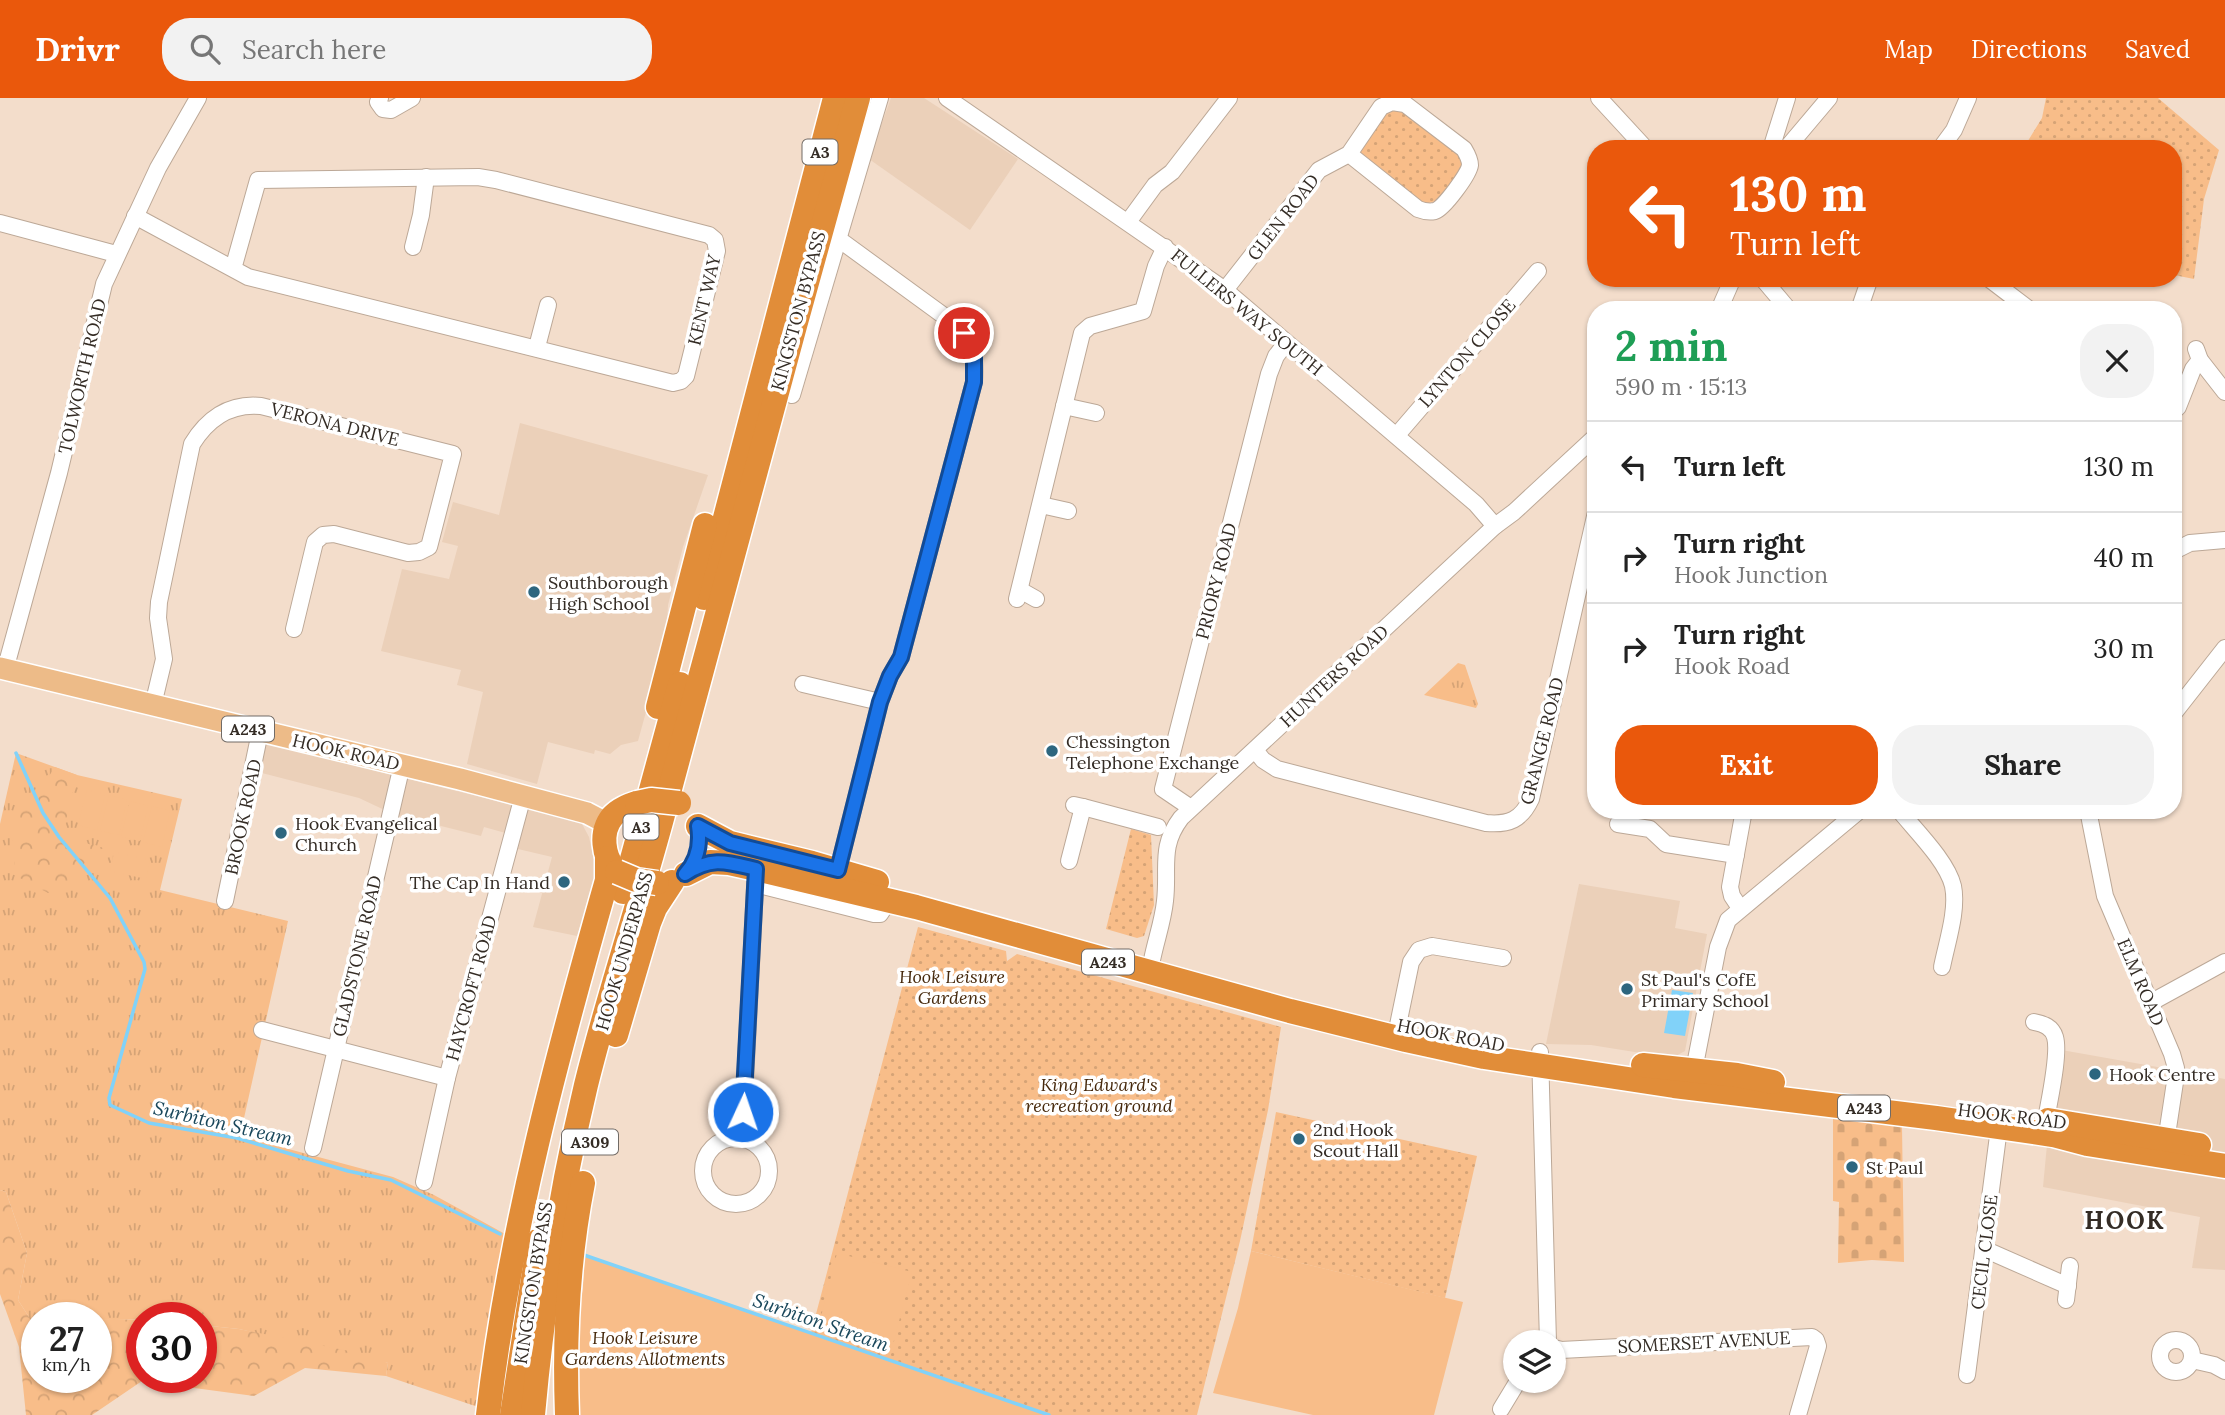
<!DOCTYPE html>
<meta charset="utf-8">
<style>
body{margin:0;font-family:Lora,serif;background:#f2f2f2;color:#222;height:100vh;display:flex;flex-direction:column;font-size:26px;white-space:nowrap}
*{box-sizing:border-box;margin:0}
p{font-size:23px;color:#767676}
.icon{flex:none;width:38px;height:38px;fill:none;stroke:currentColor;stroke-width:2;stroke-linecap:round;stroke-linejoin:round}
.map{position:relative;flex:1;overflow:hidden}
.side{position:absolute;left:1587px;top:203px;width:595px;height:518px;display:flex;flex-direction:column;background:#fff;border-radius:28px;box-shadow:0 2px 5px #0004}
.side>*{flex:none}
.top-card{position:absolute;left:1587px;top:42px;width:595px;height:147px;border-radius:28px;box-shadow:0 2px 5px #0004;background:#ea580c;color:#fff;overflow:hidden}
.buttons{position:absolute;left:1503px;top:1232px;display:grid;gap:14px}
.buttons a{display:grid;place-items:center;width:63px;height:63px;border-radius:50%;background:#fff;box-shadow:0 2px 5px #0004;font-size:35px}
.speed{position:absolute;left:21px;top:1204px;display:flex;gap:14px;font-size:35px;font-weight:700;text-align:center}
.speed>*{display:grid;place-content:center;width:91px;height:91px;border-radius:50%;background:#fff;box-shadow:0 2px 5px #0004;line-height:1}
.speed small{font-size:18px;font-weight:400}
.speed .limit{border:10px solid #d22;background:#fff;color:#111}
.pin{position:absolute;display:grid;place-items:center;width:60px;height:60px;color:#fff;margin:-30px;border:4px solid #fff;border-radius:50%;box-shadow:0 2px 7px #0007}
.me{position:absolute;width:77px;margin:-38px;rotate:3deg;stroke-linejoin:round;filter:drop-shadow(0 0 5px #0008)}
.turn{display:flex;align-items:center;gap:24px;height:147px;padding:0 28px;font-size:32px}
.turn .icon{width:91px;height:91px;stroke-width:2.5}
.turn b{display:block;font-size:49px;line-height:60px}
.round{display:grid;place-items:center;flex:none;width:74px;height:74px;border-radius:28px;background:#f2f2f2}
.summary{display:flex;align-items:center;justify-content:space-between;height:119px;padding:0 28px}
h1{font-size:42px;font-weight:800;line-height:52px;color:#1e9e55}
.cta{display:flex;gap:14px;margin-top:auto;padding:14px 28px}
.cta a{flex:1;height:80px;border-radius:28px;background:#ea580c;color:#fff;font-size:28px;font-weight:800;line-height:80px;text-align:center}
.cta a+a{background:#f2f2f2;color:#222}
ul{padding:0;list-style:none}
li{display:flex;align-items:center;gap:21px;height:91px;padding:0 28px;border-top:2px solid #e0e0e0}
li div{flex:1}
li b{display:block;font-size:26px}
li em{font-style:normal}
header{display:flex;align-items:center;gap:42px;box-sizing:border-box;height:98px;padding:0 35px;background:#ea580c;color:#fff}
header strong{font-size:33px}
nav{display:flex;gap:38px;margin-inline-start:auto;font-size:24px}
.search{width:490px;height:63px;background:#f2f2f2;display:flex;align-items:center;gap:18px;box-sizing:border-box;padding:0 24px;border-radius:28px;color:#767676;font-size:26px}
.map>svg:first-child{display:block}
.built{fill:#ebd0b9}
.grass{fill:url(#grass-tufts)}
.forest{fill:url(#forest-crowns)}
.cemetery{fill:url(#cemetery-stones)}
.park{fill:url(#park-dots)}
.garden{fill:#f8bd89}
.water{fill:#81d2f9}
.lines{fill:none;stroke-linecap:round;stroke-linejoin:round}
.stream{stroke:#81d2f9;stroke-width:3.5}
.minor-casing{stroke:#bca897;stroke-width:18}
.major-casing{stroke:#fff;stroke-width:24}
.highway-casing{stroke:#fff;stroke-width:27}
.minor{stroke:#fff;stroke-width:16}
.major{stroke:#edbb88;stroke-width:21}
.highway{stroke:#e18d39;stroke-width:24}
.highway-bridge-casing{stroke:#fff;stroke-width:27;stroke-linecap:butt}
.highway-bridge{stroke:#e18d39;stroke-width:24}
.route-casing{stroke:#114b97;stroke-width:18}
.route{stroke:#1a73e8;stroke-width:12}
.poi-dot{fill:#2d667f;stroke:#fff;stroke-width:2.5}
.labels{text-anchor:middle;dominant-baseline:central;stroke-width:7;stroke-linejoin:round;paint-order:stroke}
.shield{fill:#fff;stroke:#716b66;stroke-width:2}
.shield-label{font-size:16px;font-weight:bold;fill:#342c25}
.street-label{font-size:18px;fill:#342c25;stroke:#fff}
.poi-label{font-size:18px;fill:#342c25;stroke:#fff;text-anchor:start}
.park-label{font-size:18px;font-style:italic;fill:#46290c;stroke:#fff}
.water-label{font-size:19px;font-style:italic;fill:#19475b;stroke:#fff}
.district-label{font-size:24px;font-weight:bold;letter-spacing:2px;fill:#342c25;stroke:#fff}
</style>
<header>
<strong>Drivr</strong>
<div class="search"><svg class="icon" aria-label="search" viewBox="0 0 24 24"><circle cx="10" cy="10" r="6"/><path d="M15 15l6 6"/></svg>Search here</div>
<nav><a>Map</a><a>Directions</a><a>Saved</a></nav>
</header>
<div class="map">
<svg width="2225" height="1317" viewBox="0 0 2225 1317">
<defs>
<pattern id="grass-tufts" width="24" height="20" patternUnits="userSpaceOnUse" patternTransform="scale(1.75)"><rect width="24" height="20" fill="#f8bd89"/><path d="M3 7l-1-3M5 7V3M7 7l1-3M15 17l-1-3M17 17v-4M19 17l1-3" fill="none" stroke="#d5a376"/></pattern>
<pattern id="forest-crowns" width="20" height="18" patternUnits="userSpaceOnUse" patternTransform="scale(1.75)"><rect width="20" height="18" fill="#f8bd89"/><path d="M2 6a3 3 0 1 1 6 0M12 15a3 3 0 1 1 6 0" fill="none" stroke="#d5a376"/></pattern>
<pattern id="cemetery-stones" width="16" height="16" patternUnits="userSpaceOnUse" patternTransform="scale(1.75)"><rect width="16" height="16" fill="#f8bd89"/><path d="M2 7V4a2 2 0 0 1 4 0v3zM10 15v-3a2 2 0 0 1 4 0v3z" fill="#d5a376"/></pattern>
<pattern id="park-dots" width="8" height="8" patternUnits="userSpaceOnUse" patternTransform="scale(1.75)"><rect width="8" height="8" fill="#f8bd89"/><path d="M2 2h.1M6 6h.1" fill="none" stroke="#d5a376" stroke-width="1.8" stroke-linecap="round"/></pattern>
</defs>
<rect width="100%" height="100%" fill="#f3ddcb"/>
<g class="built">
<path d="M 891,0 L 924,0 L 1018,61 L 970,132 L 869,61 Z"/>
<path d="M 520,325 L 708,377 L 683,449 L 668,507 L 666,541 L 638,643 L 621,647 L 610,656 L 595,652 L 594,656 L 548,644 L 537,686 L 467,666 L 483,594 L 457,587 L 461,572 L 381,553 L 402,471 L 449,481 L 458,448 L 442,444 L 453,404 L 499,417 Z"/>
<path d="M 264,645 L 581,724 L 589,739 L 597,775 L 577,838 L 533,829 L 552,759 L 518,751 L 520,739 L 484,729 L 481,738 L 393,716 L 359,700 L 258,674 Z"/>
<path d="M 1579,786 L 1680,803 L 1675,830 L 1707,836 L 1685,953 L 1672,960 L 1591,947 L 1546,946 Z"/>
<path d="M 2056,951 L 2225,981 L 2225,1172 L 2192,1170 L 2200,1119 L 2043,1089 Z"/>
</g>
<g class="grass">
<path d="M 1458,565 L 1465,567 L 1478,606 L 1476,610 L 1424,597 Z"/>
<path d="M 16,655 L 77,677 L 182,701 L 160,792 L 288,823 L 240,1038 L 393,1079 L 434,1097 L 507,1137 L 478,1309 L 386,1278 L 388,1265 L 239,1231 L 201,1227 L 201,1220 L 114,1222 L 29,1219 L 18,1202 L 27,1155 L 6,1094 L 0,1092 L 0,726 Z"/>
</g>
<g class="forest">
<path d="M 55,669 L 77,677 L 62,739 L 104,750 L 81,768 L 72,788 L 61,793 L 48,795 L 20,780 L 15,769 L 14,757 L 8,752 L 17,732 L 20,715 L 35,699 Z"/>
<path d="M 0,1092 L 6,1094 L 27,1155 L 18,1202 L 29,1219 L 58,1220 L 37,1220 L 37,1279 L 96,1279 L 96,1221 L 142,1222 L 142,1279 L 201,1279 L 201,1227 L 239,1231 L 364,1256 L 388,1265 L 386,1278 L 305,1270 L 254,1298 L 142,1283 L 92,1317 L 26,1317 L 19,1249 L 0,1196 Z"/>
</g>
<path class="cemetery" d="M 1843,1019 L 1902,1028 L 1904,1164 L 1872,1162 L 1838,1165 L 1839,1104 L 1833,1103 L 1833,1021 Z"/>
<g class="park">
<path d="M 2046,0 L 2158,0 L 2219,52 L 2204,101 L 2194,181 L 2174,177 L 2174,51 L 2023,51 L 2042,20 Z"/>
<path d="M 1402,11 L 1462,57 L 1464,72 C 1452,86 1439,111 1419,104 L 1360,55 L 1359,49 C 1372,31 1377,12 1402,11 Z"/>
<path d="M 1131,731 L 1151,737 L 1154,807 L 1144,838 L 1137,840 L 1106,831 Z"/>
<path d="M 918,829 L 1006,853 L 1007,863 L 1017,856 L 1281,929 L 1268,1012 L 1240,1143 L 1197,1317 L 1049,1317 L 811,1235 Z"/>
<path d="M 1276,1014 L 1477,1058 L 1445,1200 L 1251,1153 Z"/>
</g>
<g class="garden">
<path d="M 87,692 L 105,696 L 97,732 L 78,727 Z"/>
<path d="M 109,697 L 127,702 L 119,737 L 100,733 Z"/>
<path d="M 130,703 L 148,708 L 140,743 L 121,739 Z"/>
<path d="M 152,708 L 170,713 L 162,749 L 143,744 Z"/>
<path d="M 114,754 L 150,762 L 146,781 L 110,773 Z"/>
<path d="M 1251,1153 L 1463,1204 L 1434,1317 L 1313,1317 L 1213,1295 L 1238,1210 Z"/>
<path d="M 837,1155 L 912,1174 L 893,1246 L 819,1226 Z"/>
<path d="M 584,1157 L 1055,1317 L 579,1317 L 579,1204 C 585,1195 583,1169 584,1157 Z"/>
</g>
<path class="water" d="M 1672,892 L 1693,895 L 1685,938 L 1664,935 Z"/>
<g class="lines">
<g class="stream">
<path d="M 16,655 L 43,715 L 59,739 L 110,800 L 144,864 L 145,871 L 109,1000 L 110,1007 L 149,1025 L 237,1040 L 348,1073 L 391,1082 L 500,1136"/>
<path d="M 584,1157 L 1049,1317"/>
</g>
<defs>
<g id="minor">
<path d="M 380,0 L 378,4 L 383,11 L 391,12 L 412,0"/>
<path d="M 947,0 L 1225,192 L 1476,406 L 1495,428"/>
<path d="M 1599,0 L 1646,51"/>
<path d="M 1771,51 L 1787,0"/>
<path d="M 1786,51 L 1829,0"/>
<path d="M 1940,51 L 1954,32 L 1968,0"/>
<path d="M 135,118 L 248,179 L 673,285 L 681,283 L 686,278 L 717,153 L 715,142 L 709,137 L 496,82 L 478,79 L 258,82 L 233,171"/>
<path d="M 1128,124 L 1155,87 L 1172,74 L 1229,0"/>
<path d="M 0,125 L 116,156"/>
<path d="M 837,143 L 844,145 L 955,226 C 973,244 976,260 974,284 L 901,559 L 890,578 L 880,604 L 838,772"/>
<path d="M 413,149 L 421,117 L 426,79"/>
<path d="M 1762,180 L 1789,212"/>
<path d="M 1988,180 L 2030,212"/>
<path d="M 1225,192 L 1319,72 L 1349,56 L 1381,9 L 1392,4 L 1405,6 L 1464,51 C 1467,56 1470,61 1470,67 C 1469,76 1444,110 1435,113 C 1429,114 1423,113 1418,111 L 1349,56"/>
<path d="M 1719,212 L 1733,180"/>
<path d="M 1859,212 L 1870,180"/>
<path d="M 537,249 L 548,207"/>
<path d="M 2196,251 L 2200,262 L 2225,294"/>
<path d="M 792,297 L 880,0"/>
<path d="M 1064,308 L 1096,315"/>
<path d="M 2174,313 L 2178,309 L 2193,271 L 2200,262"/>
<path d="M 1397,337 L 1538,173"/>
<path d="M 1041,407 L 1068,413"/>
<path d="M 2174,453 L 2190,445 L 2225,442"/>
<path d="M 1020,492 L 1036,501"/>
<path d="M 1017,501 L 1082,235 L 1090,228 L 1143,213 L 1156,168 L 1165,149"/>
<path d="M 5,572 L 59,375 L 104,186 L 158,70 L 198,0"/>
<path d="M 803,586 L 880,604"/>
<path d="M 153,607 L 164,561 L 158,520 L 159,504 L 192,346 C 208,320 230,305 261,308 L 453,356 L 429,449 L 419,454 L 408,455 L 334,436 L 323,437 L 315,444 L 294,531"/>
<path d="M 2174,615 L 2225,550"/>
<path d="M 1255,652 L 1263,662 L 1277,671 L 1486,725 C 1509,727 1521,722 1531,701 L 1596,414"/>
<path d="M 1083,709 L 1158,729"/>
<path d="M 1191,710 L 1163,691 L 1269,276 L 1276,258 L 1286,245"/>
<path d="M 1899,712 C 1915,732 1947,763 1953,788 C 1958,812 1947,844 1942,869"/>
<path d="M 2088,712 L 2105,798 L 2172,956 L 2176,970 L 2175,984 L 2165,1050"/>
<path d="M 1618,726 L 1650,731 L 1666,746 L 1736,757"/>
<path d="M 1069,763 L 1083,709 L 1074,707"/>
<path d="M 755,786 L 874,816 L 880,816 L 888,804"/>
<path d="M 225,803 L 260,634"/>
<path d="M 1740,810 L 1732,798 L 1730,789 L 1744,712"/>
<path d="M 1152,862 C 1156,842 1163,823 1165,803 C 1169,770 1159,749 1181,720 L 1495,428 L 1514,414 L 1596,338"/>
<path d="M 2150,905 L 2225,864"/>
<path d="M 2034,924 C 2044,926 2052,929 2055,939 C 2060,956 2049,1003 2046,1022"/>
<path d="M 1398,927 L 1411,864 L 1419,852 L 1432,848 L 1503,860"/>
<path d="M 262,932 L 447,980"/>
<path d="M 1540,954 L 1548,1244"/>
<path d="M 1694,972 L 1718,849 L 1728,822 L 1860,712"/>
<path d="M 742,1040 L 756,771"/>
<circle cx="736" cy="1073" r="33"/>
<path d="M 313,1050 L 402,667"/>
<path d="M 424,1084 L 447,980 L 523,698"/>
<path d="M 1984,1151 L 2068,1188"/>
<path d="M 2066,1202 L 2070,1168"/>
<circle cx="2176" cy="1258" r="16"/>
<path d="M 1554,1250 L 1561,1252 L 1812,1239 L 1816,1242 L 1818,1248 L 1798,1317"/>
<path d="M 2192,1262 L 2214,1267 L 2225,1273"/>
<path d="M 1967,1277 L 1999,1030"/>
<path d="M 1501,1311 L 1518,1283"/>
</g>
<path id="major" d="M 0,570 L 460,681 L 587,715 L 608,726"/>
<g id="highway">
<path d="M 704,500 L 835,0"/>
<path d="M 658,609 L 705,427"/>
<path d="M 698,728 L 730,745 L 812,765 L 877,784"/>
<path d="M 615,772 C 603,758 600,734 612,719 C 619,711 628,708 637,705"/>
<path d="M 686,776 L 710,764 L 729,765 L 756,771 L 916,809 L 1290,913 L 1406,942 L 1484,959 L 1674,988 L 1936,1020 L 2053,1037 L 2087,1046 L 2225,1068"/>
<path d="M 623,794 L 680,586"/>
<path d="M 616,937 L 649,825 L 655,810 L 672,784"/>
<path d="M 1643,967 L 1737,977 L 1773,984"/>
<path d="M 2048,1022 L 2199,1047"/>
<path d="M 488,1317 C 509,1135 557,958 607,782 L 607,760"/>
<path d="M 512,1317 L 539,1142"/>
<path d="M 533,1317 C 543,1206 560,1095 586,987 C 608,898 637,812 661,724 C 725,483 791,241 858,0"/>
<path d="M 567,1317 C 564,1239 568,1161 583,1085"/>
</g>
</defs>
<use href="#minor" class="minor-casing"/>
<use href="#major" class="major-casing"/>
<use href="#highway" class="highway-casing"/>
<use href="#minor" class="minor"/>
<use href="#major" class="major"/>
<use href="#highway" class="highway"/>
<defs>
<g id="highway-bridge">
<path d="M 637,705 L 651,702 L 679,705"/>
<path d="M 617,774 L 636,782 L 657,785"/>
</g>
</defs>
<use href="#highway-bridge" class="highway-bridge-casing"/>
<use href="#highway-bridge" class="highway-bridge"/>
</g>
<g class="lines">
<defs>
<path id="route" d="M 743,1014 L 756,771 C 727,764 712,758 685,776 C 698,762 701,746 698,728 L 730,745 L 838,772 L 880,604 L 890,578 L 901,559 L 974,284 L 974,252 L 964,235"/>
</defs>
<use href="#route" class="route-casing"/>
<use href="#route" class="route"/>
</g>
<g class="poi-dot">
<circle cx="534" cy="494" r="7"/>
<circle cx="1052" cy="653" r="7"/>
<circle cx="281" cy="735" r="7"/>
<circle cx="564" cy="784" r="7"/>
<circle cx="1627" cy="891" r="7"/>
<circle cx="2095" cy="976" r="7"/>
<circle cx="1299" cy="1041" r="7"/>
<circle cx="1852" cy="1069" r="7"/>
</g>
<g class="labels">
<g class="shield">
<rect x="802.5" y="41.5" width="35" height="25" rx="5"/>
<rect x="222" y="618.5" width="52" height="25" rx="5"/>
<rect x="623.5" y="716.5" width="35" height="25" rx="5"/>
<rect x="1082" y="851.5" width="52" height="25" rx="5"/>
<rect x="1838" y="997.5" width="52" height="25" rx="5"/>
<rect x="562" y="1031.5" width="56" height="25" rx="5"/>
</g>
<g class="shield-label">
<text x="820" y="54">A3</text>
<text x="248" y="631">A243</text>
<text x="641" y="729">A3</text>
<text x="1108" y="864">A243</text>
<text x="1864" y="1010">A243</text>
<text x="590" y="1044">A309</text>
</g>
<g class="street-label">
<text transform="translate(1283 119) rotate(-52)">GLEN ROAD</text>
<text transform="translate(704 202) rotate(-77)">KENT WAY</text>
<text transform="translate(798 213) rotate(-75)">KINGSTON BYPASS</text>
<text transform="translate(1247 214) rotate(39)">FULLERS WAY SOUTH</text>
<text transform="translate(1467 255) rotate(-49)">LYNTON CLOSE</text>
<text transform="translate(82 278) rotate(-77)">TOLWORTH ROAD</text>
<text transform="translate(335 326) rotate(14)">VERONA DRIVE</text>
<text transform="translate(1216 483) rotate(-76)">PRIORY ROAD</text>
<text transform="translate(1334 578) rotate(-43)">HUNTERS ROAD</text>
<text transform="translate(1542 643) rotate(-76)">GRANGE ROAD</text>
<text transform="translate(346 654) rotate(13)">HOOK ROAD</text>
<text transform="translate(243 719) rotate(-78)">BROOK ROAD</text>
<text transform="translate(624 853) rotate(-74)">HOOK UNDERPASS</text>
<text transform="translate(357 858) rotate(-77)">GLADSTONE ROAD</text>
<text transform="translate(2141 884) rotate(67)">ELM ROAD</text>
<text transform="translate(471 890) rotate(-75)">HAYCROFT ROAD</text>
<text transform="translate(1451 937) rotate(11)">HOOK ROAD</text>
<text transform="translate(2012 1018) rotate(7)">HOOK ROAD</text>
<text transform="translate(1984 1154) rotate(-83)">CECIL CLOSE</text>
<text transform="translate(533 1185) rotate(-81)">KINGSTON BYPASS</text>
<text transform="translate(1704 1244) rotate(-3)">SOMERSET AVENUE</text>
</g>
<g class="poi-label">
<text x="548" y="484">Southborough<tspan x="548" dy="21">High School</tspan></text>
<text x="1066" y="643">Chessington<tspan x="1066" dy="21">Telephone Exchange</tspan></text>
<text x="295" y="725">Hook Evangelical<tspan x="295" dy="21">Church</tspan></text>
<text x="550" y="784" text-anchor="end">The Cap In Hand</text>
<text x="1641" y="881">St Paul's CofE<tspan x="1641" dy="21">Primary School</tspan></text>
<text x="2109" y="976">Hook Centre</text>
<text x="1313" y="1031">2nd Hook<tspan x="1313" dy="21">Scout Hall</tspan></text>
<text x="1866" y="1069">St Paul</text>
</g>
<g class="park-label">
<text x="952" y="878">Hook Leisure<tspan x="952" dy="21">Gardens</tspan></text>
<text x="1099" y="986">King Edward's<tspan x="1099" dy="21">recreation ground</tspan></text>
<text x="645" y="1239">Hook Leisure<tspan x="645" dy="21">Gardens Allotments</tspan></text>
</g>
<g class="water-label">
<text transform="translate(223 1025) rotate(13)">Surbiton Stream</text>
<text transform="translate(821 1224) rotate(19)">Surbiton Stream</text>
</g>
<g class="district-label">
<text x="2125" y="1122">HOOK</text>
</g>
</g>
</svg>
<div class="buttons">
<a><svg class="icon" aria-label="layers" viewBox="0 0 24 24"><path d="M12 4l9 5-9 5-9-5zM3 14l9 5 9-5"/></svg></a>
</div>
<div class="speed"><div>27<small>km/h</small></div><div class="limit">30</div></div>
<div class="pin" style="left:964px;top:235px;background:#d93025"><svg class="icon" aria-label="arrive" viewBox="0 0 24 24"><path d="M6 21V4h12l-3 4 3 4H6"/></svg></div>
<svg class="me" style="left:743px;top:1014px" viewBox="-20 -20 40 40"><circle r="17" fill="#1a73e8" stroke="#fff" stroke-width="3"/><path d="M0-11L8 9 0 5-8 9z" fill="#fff"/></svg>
<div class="top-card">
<div class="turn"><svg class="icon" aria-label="left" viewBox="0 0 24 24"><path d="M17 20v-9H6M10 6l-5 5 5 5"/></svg><div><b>130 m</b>Turn left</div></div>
</div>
<section class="side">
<div class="summary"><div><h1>2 min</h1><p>590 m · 15:13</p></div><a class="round"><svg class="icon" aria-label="close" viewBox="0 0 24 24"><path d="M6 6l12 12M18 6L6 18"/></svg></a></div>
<ul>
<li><svg class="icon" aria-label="left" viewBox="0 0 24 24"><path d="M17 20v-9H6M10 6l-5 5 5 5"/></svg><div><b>Turn left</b></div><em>130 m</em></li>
<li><svg class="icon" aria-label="right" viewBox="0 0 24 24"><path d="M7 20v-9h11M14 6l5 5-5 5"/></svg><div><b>Turn right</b><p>Hook Junction</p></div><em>40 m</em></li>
<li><svg class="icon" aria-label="right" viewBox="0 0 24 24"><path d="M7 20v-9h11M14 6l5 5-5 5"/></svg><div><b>Turn right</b><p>Hook Road</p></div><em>30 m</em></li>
</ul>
<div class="cta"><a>Exit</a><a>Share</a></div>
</section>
</div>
